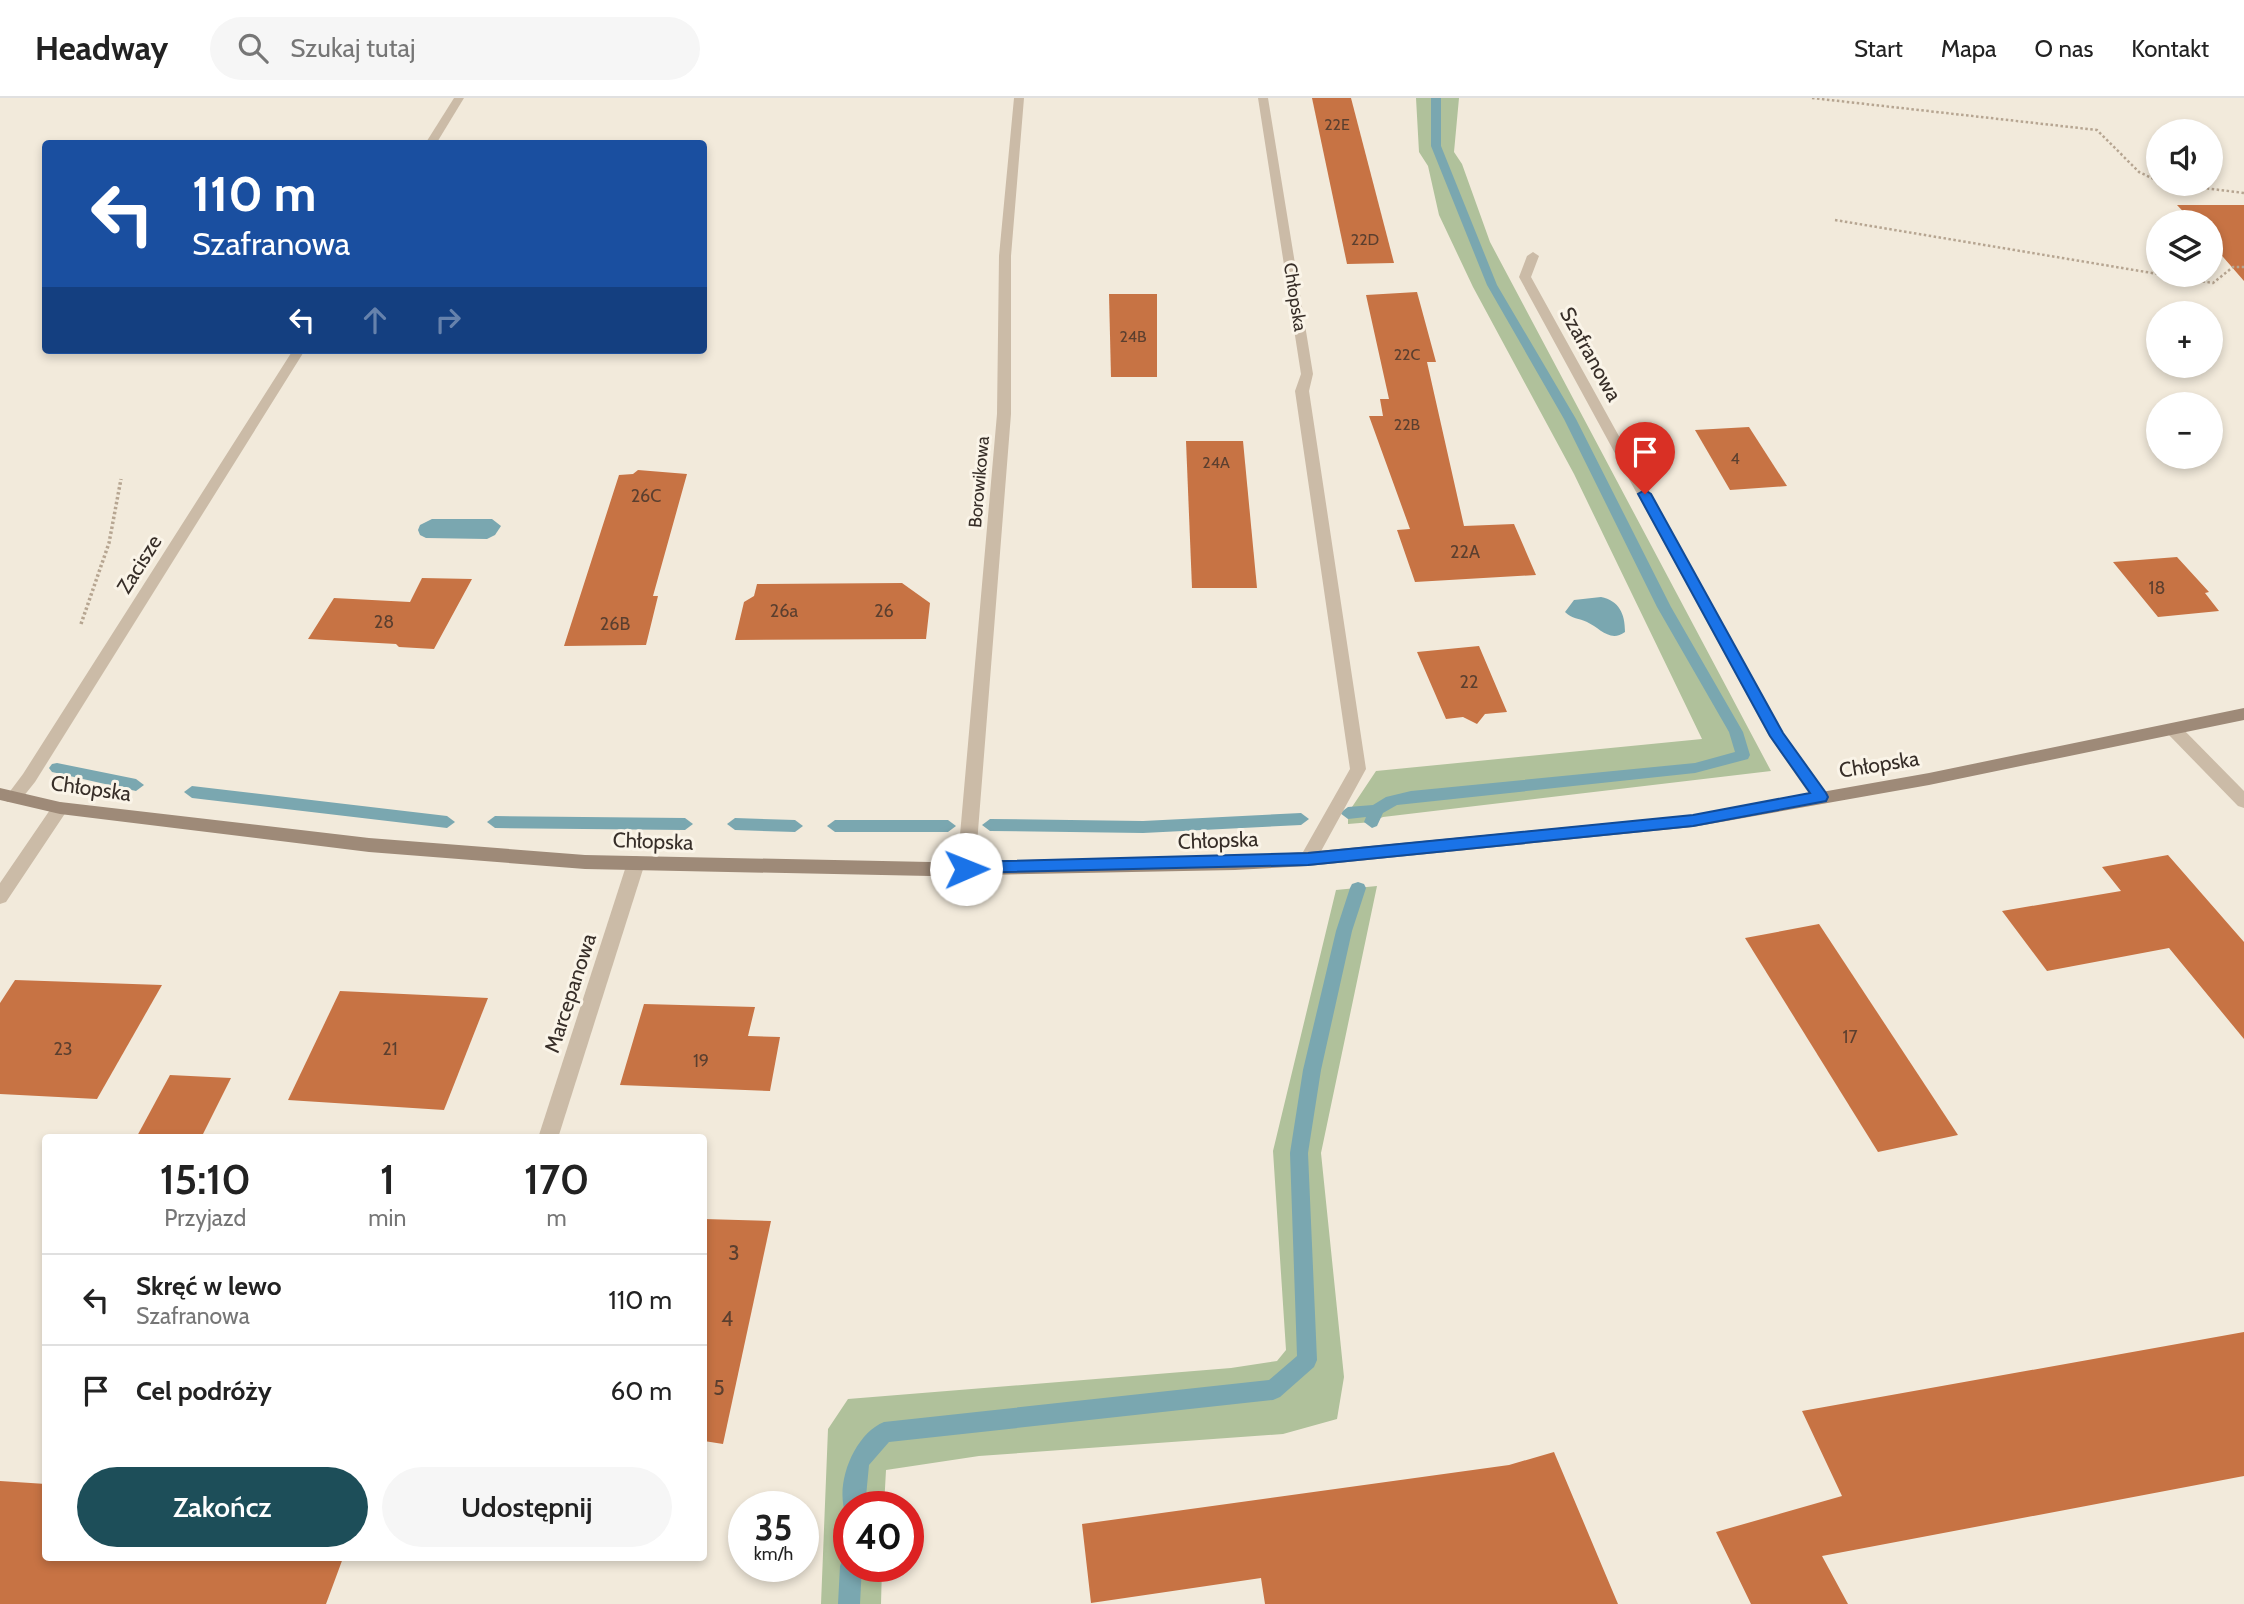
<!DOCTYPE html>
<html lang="pl">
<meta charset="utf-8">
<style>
body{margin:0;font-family:Cabin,sans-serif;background:#f6f6f6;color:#222;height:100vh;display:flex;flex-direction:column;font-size:26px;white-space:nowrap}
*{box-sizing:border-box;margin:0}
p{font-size:23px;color:#767676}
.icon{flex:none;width:38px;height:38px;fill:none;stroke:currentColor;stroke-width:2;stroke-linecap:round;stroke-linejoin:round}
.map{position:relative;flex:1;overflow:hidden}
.details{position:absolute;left:42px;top:1036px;width:665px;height:427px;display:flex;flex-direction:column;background:#fff;border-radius:7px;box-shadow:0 4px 10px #0003}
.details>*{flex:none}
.guide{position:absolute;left:42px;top:42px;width:665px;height:214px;border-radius:7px;box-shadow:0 4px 10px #0003;background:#1a4fa0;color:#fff;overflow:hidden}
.fabs{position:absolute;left:2146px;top:21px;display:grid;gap:14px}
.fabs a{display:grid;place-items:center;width:77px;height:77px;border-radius:50%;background:#fff;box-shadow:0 4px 10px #0003;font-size:35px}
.speed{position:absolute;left:728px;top:1393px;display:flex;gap:14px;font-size:35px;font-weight:700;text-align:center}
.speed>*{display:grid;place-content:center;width:91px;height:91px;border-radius:50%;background:#fff;box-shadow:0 4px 10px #0003;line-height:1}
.speed small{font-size:18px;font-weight:400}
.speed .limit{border:10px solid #d22;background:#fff;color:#111}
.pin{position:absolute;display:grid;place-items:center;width:60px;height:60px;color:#fff;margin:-72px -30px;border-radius:50% 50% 50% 0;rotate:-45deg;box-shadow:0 0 7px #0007}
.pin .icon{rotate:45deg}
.me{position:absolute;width:77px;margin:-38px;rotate:89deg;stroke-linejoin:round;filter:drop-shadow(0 0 5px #0008)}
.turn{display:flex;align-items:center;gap:24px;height:147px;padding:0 35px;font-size:32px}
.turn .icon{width:91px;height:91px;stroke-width:2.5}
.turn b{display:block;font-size:49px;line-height:60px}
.lanes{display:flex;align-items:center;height:66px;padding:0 35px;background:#0003;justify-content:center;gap:35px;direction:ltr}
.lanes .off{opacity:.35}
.eta{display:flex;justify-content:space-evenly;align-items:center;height:119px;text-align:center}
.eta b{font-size:42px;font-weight:600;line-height:49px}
.primary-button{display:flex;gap:14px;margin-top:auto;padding:14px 35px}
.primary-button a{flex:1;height:80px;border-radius:42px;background:#1d4e59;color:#fff;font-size:28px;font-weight:600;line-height:80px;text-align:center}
.primary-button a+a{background:#f6f6f6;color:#222}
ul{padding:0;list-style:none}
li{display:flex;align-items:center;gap:21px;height:91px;padding:0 35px;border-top:2px solid #e0e0e0}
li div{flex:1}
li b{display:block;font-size:26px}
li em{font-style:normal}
header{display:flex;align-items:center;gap:42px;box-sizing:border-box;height:98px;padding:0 35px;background:#fff;border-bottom:2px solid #e0e0e0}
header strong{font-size:33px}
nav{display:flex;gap:38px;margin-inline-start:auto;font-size:24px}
.search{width:490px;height:63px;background:#f6f6f6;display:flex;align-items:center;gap:18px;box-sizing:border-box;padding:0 24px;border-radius:38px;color:#767676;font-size:26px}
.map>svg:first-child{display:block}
.green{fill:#b0c19b}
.water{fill:#7aa7b0}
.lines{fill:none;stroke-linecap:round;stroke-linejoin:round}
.stream{fill:#7aa7b0;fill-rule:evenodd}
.building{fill:#c77344}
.path-far1{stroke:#b6a591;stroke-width:2.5;stroke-dasharray:2.5 2.5;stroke-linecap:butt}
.path{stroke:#b6a591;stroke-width:3.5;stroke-dasharray:2.5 2.5;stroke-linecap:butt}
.lane{fill:#cbbba7;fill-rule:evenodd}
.street{fill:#cbbba7;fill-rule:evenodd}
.secondary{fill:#9e8a78;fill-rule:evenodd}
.route{fill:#1a73e8;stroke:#114b97;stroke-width:2}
.labels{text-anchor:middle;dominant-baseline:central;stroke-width:6;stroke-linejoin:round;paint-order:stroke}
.far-number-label{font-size:16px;fill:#5b3f2f}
.far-street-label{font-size:18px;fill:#372e28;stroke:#faf4e8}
.number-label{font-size:18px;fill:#5b3f2f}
.street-label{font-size:21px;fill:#372e28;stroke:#faf4e8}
.near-number-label{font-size:21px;fill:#5b3f2f}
</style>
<header>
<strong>Headway</strong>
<div class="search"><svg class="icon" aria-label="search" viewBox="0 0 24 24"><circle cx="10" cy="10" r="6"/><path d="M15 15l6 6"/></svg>Szukaj tutaj</div>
<nav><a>Start</a><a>Mapa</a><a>O nas</a><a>Kontakt</a></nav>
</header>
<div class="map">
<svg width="2244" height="1506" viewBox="0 0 2244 1506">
<rect width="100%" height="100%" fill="#f2eadb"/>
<g class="green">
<path d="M 1416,0 L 1459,0 L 1454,54 L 1462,66 L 1490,144 L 1771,673 L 1383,719 L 1372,724 L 1348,726 L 1348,715 L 1376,673 L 1702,641 L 1574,376 L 1473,189 L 1439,117 L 1428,68 L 1419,54 Z"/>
<path d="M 1377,788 L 1321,1055 L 1344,1279 L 1337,1321 L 1283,1336 L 979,1358 L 886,1372 L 884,1409 L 849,1409 L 849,1468 L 882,1468 L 881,1506 L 821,1506 L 828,1331 L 848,1301 L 1231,1270 L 1277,1263 L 1286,1252 L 1273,1053 L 1336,792 Z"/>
</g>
<g class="water">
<path d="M 432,421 L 492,421 L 501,428 L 495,437 L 487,441 L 426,440 L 420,437 L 418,432 L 420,427 Z"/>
<path d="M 1601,499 C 1619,503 1625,515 1625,534 C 1610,545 1600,530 1587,524 C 1579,520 1572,521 1565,514 L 1574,502 Z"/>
</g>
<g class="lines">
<g class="stream">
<path d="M 1431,0 L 1441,0 L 1441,48 L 1497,187 L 1576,321 L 1671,509 L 1743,634 L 1750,657 L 1748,661 L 1695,675 L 1397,707 L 1383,715 L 1377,728 L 1372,730 L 1364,724 L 1366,719 L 1348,721 L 1340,715 L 1348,709 L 1373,707 L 1386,699 L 1411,693 L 1695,665 L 1735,654 L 1729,634 L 1657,509 L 1564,321 L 1487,187 L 1431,48 Z"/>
<path d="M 57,665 L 136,681 L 144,687 L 136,693 L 52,674 L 49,670 L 52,666 Z"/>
<path d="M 192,688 L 447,718 L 455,724 L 447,730 L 192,700 L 184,694 Z"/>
<path d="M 1301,715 L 1309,721 L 1301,727 L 1143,735 L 990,733 L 982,727 L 990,721 L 1143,723 Z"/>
<path d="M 495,718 L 685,720 L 693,726 L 685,732 L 495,730 L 487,724 Z"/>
<path d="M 735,720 L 795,722 L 803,728 L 795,734 L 735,732 L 727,726 Z"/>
<path d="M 835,722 L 948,722 L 956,728 L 948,734 L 835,734 L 827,728 Z"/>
<path d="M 1358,784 L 1364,786 L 1366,790 L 1352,833 L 1321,972 L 1308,1055 L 1317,1262 L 1314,1269 L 1280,1299 L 1273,1302 L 889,1344 L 869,1367 L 865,1409 L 849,1409 L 849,1418 L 846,1417 C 834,1387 854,1336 884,1324 L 1269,1282 L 1297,1258 L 1290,1055 L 1303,972 L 1336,833 L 1350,790 L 1352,786 Z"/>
<path d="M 849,1458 L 849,1468 L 862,1468 L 860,1506 L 838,1506 L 840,1468 L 843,1460 Z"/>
</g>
</g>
<g class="building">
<path d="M 1312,0 L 1351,0 L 1394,165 L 1347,166 Z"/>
<path d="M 2177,107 L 2244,107 L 2244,183 L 2210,144 L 2210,124 L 2193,124 Z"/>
<path d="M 1417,194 L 1436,264 L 1427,264 L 1464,428 L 1514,426 L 1536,477 L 1415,484 L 1397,432 L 1410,431 L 1369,318 L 1383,318 L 1380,301 L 1389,301 L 1366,197 Z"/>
<path d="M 1109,196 L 1157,196 L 1157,279 L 1111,279 Z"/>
<path d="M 1749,329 L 1787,388 L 1730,392 L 1695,332 Z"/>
<path d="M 1186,343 L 1243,343 L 1257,490 L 1192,490 Z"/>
<path d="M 638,372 L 687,376 L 653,498 L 658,498 L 646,547 L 564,548 L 619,377 L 633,376 Z"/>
<path d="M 2177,459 L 2209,494 L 2205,495 L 2219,513 L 2158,519 L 2113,464 Z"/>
<path d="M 422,480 L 472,481 L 434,551 L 399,549 L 396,546 L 308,541 L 334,500 L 410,504 Z"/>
<path d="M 902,485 L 930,505 L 926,541 L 735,542 L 744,504 L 754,498 L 757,486 Z"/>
<path d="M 1479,548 L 1507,614 L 1485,616 L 1477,626 L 1463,619 L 1446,621 L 1417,554 Z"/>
<path d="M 2168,757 L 2244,844 L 2244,941 L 2169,850 L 2047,873 L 2002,813 L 2121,793 L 2102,769 Z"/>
<path d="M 1819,826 L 1958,1037 L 1878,1054 L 1745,840 Z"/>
<path d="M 15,882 L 162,887 L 97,1001 L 0,996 L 0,905 Z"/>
<path d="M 340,893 L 488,900 L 444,1012 L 288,1002 Z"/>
<path d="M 644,906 L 755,909 L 748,938 L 780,939 L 770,993 L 620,987 Z"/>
<path d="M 170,977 L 231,980 L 201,1040 L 136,1040 Z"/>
<path d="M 704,1121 L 771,1123 L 723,1346 L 704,1343 Z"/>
<path d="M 2244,1234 L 2244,1378 L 1822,1458 L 1848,1506 L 1751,1506 L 1716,1434 L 1842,1398 L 1802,1313 Z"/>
<path d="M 1554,1354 L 1618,1506 L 1265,1506 L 1261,1480 L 1091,1505 L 1082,1426 L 1509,1367 Z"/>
<path d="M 0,1383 L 46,1386 L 46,1460 L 343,1460 L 326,1506 L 0,1506 Z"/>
</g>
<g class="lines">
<g class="path-far1">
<path d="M 1812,0 L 2097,32 L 2139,74 L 2158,83"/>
<path d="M 2172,86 L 2244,95"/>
<path d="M 1835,122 L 2158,176"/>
<path d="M 2163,177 L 2213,185 L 2233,169 L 2244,169"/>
</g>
<path class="path" d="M 81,526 L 109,445 L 121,381"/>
<g class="lane">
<path d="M 2173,625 L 2179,627 L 2244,693 L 2244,710 L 2238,708 L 2167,635 L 2165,631 Z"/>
<path d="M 636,758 L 642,760 L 645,765 L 558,1040 L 538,1040 L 627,765 L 630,760 Z"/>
</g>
<g class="street">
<path d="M 454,0 L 464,0 L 436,46 L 425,46 Z"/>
<path d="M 1014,0 L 1024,0 L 1011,158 L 1011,316 L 975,771 L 972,776 L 960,776 L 957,771 L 997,316 L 999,158 Z"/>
<path d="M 1258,0 L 1268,0 L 1313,276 L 1309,293 L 1366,671 L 1314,766 L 1302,766 L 1299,761 L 1350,671 L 1295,293 L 1301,276 Z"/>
<path d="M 1533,154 L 1539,158 L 1531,179 L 1783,635 L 1828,699 L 1826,703 L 1814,703 L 1769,638 L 1519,179 L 1527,158 Z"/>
<path d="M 293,252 L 305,252 L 35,684 L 19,704 L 7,704 L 5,700 L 23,676 Z"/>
<path d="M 60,704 L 66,706 L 69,710 L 66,714 L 6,804 L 0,806 L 0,785 L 54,706 Z"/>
</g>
<path class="secondary" d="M 2244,610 L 2244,622 L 1929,687 L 1693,729 L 1308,768 L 1235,772 L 930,778 L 585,771 L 369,754 L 60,716 L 0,702 L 0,690 L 60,704 L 369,740 L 585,757 L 930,764 L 1235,758 L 1308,754 L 1693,717 L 1929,675 Z"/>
</g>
<path class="route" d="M 1645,392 L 1651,396 L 1783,635 L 1826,695 L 1828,699 L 1826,703 L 1693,728 L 1308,767 L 961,775 L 958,771 L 966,764 L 1308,755 L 1693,717 L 1810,695 L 1770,638 L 1638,396 Z"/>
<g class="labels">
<g class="far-number-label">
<text x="1337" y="26">22E</text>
<text x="1365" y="141">22D</text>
<text x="1133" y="238">24B</text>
<text x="1407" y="256">22C</text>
<text x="1407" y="326">22B</text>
<text x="1735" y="360">4</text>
<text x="1216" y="364">24A</text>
</g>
<g class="far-street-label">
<text transform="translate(1295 199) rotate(81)">Chłopska</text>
<text transform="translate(979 384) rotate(-85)">Borowikowa</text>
</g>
<g class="number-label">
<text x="646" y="398">26C</text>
<text x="1465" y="454">22A</text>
<text x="2157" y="490">18</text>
<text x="784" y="513">26a</text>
<text x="884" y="513">26</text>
<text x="384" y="524">28</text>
<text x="615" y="526">26B</text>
<text x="1469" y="584">22</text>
<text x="1850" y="939">17</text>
<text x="63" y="951">23</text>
<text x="390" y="951">21</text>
<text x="701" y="963">19</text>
</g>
<g class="street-label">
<text transform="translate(1591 256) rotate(61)">Szafranowa</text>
<text transform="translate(139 466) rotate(-58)">Zacisze</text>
<text transform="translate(1879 666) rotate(-9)">Chłopska</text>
<text transform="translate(91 690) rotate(8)">Chłopska</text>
<text transform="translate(1218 742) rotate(-2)">Chłopska</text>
<text transform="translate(653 743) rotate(2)">Chłopska</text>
<text transform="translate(570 895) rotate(-72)">Marcepanowa</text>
</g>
<g class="near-number-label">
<text x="734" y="1154">3</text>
<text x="727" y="1220">4</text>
<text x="719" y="1289">5</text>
</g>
</g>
</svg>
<div class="fabs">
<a><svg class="icon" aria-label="sound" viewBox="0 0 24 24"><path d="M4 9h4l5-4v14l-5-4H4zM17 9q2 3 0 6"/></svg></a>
<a><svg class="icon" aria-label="layers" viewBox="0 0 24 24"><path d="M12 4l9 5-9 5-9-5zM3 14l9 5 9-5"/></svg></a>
<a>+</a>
<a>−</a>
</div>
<div class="speed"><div>35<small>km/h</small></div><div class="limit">40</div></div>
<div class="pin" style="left:1645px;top:396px;background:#d93025"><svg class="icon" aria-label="arrive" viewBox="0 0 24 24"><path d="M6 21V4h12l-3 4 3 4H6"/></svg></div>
<svg class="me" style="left:966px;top:771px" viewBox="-20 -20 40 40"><circle r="19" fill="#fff"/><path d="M0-13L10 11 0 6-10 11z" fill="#1a73e8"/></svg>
<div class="guide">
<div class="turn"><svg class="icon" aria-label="left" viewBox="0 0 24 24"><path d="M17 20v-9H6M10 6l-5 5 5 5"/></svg><div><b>110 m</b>Szafranowa</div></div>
<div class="lanes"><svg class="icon" aria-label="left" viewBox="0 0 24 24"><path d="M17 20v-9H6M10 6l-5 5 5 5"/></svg><svg class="icon off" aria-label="ahead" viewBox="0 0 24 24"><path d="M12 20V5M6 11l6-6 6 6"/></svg><svg class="icon off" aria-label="right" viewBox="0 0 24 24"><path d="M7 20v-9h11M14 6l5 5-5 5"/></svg></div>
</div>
<section class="details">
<div class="eta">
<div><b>15:10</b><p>Przyjazd</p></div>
<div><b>1</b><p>min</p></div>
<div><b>170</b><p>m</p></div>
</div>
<ul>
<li><svg class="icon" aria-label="left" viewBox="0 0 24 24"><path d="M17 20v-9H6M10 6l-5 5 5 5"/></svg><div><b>Skręć w lewo</b><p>Szafranowa</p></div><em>110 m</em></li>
<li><svg class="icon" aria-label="arrive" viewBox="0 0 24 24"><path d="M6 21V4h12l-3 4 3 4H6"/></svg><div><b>Cel podróży</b></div><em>60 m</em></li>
</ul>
<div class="primary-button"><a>Zakończ</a><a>Udostępnij</a></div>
</section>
</div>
